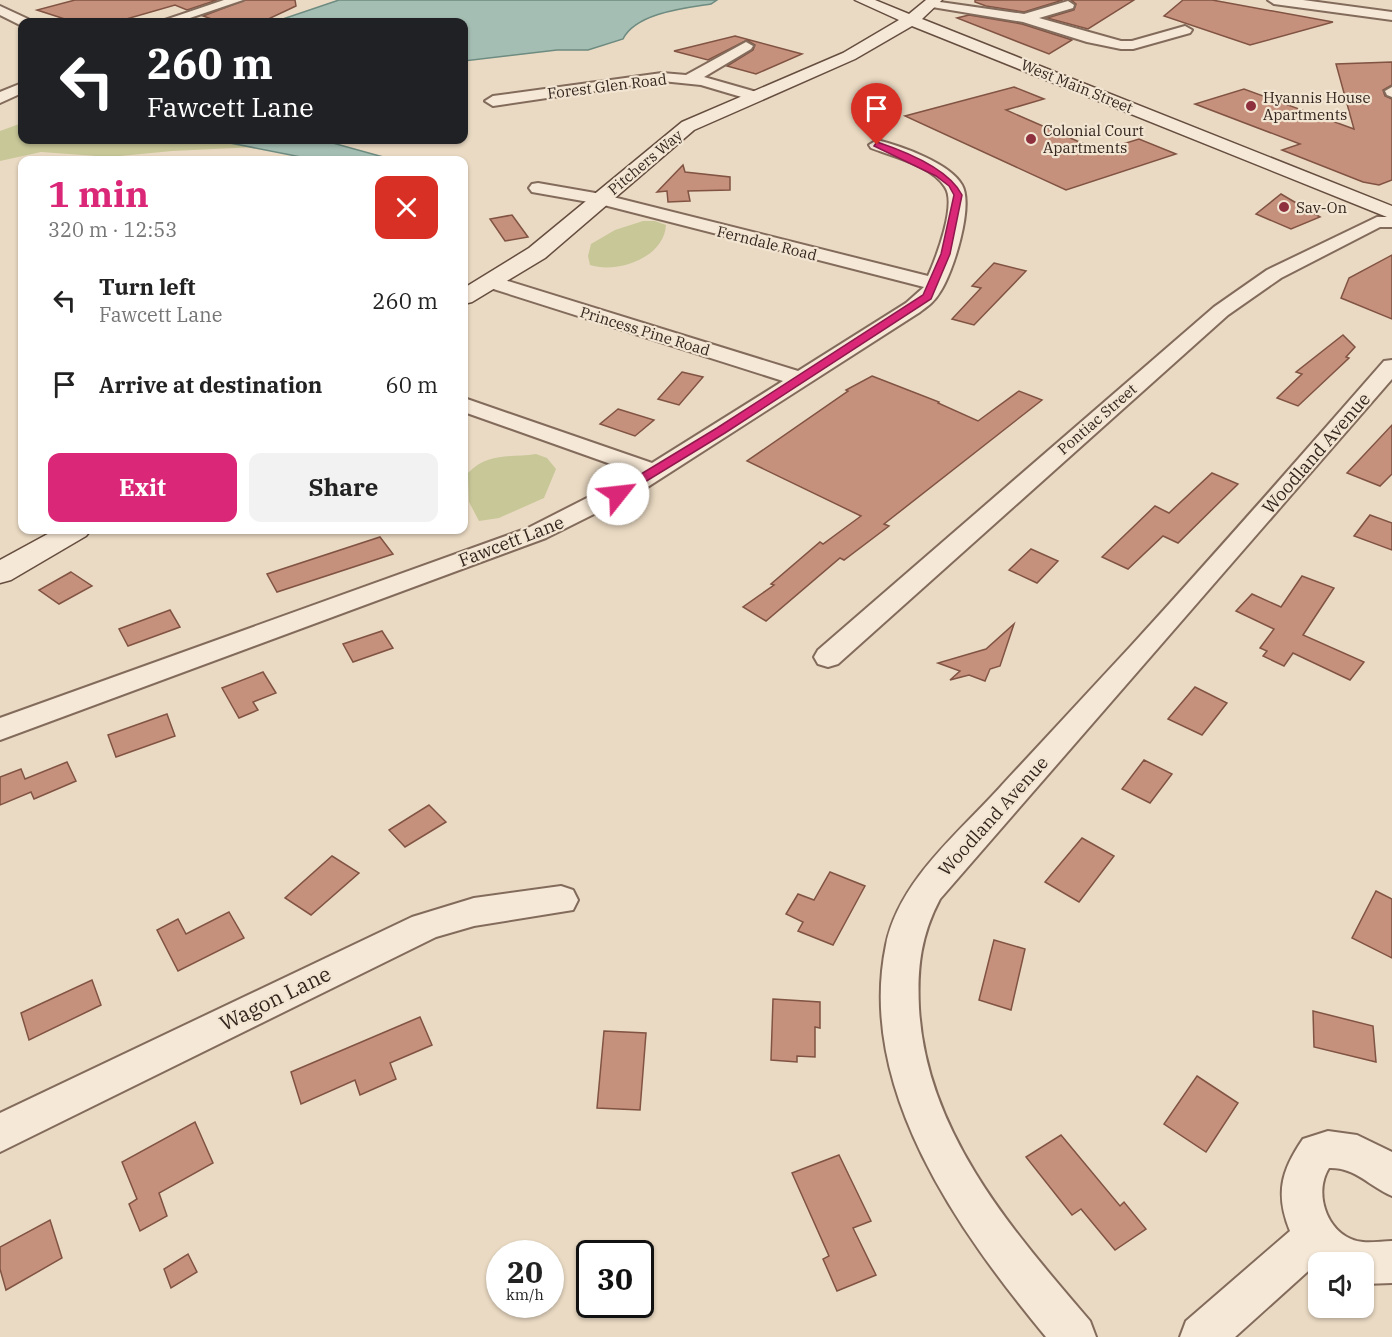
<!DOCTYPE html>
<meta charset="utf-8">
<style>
body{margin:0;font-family:"IBM Plex Serif",serif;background:#f2f2f2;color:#222;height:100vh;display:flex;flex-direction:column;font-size:22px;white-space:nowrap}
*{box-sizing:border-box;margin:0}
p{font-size:20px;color:#767676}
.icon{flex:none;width:33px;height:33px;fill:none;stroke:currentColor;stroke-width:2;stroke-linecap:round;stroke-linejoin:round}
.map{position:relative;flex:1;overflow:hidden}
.details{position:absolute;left:18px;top:156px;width:450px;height:378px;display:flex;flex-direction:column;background:#fff;border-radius:12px;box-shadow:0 2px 4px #0004}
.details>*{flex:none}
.hud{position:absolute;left:18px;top:18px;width:450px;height:126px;border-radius:12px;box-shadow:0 2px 4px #0004;background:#202124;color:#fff;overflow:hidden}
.fabs{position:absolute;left:1308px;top:1252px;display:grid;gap:12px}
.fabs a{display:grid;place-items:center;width:66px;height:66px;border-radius:12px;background:#fff;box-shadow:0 2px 4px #0004;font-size:30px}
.speed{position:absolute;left:486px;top:1240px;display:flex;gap:12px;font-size:30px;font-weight:700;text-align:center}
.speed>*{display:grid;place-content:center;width:78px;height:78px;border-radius:50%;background:#fff;box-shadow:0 2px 4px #0004;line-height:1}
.speed small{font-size:15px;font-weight:400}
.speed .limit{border:3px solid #111;border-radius:9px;background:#fff;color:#111}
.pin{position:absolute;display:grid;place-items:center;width:51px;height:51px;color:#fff;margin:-62px -26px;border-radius:50% 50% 50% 0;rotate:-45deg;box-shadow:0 0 6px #0007}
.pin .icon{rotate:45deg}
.me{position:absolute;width:66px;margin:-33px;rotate:61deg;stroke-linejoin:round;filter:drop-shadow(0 0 4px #0008)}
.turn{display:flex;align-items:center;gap:21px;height:126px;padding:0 30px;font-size:27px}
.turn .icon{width:78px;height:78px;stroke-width:2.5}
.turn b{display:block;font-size:42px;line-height:51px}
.round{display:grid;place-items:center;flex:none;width:63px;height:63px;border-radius:12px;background:#f2f2f2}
.summary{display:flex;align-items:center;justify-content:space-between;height:102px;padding:0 30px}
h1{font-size:36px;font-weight:700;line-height:45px;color:#db2777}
.cta{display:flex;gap:12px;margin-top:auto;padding:12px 30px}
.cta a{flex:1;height:69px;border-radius:12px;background:#db2777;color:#fff;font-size:24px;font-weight:700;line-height:69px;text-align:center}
.cta a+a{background:#f2f2f2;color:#222}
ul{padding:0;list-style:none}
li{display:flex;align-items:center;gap:18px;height:84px;padding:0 30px}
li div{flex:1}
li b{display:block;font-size:22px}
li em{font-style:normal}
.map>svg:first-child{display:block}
.green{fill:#c8c798}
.water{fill:#a5beb3;stroke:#6d8b80;stroke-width:1.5}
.building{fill:#c6917c;stroke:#815343;stroke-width:1.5}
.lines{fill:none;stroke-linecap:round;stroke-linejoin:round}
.minor-casing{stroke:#836b5c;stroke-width:4}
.secondary-casing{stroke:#654d3f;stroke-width:3}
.minor{fill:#f6e8d6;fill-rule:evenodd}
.secondary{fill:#f6e8d6;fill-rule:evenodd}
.route{fill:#db2777;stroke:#8e194d;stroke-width:1.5}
.poi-dot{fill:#8e303d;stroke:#f2e5d2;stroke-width:2}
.labels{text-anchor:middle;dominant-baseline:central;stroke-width:4.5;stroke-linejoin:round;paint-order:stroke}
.far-street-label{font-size:15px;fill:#34261e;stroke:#f2e5d2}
.far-poi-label{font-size:15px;fill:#34261e;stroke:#f2e5d2;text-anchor:start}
.street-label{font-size:18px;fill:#34261e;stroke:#f2e5d2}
.near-street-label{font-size:21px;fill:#34261e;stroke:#f2e5d2}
</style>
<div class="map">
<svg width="1392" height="1337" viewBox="0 0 1392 1337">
<rect width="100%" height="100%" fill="#eadac3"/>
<g class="green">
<path d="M 22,123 L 22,140 L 78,140 L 80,142 L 214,140 L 257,147 L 172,151 L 110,157 L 41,152 L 0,161 L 0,131 Z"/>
<path d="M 643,221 L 655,221 L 666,225 C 664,258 617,274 590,265 L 588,256 L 591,244 L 615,230 Z"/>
<path d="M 536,454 L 547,458 L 556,469 L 544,498 L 499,518 L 479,521 L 469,502 L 468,473 C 489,452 509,458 536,454 Z"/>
</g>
<g class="water">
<path d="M 339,0 L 717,0 L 711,4 C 685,8 636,13 623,39 L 588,50 L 557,50 L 464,61 L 464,22 L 274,22 Z"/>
<path d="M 215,140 L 322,140 L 394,160 L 316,160 Z"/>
</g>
<g class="building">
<path d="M 75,0 L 217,0 L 187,10 L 175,5 L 116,22 L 74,22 L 37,10 Z"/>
<path d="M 245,0 L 295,0 L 296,6 L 262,22 L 249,19 L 220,22 L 203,16 Z"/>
<path d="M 975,0 L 1063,0 L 1024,12 L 986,6 L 975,2 Z"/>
<path d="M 1071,0 L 1134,0 L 1088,29 L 1047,18 L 1074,10 L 1076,4 Z"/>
<path d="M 1183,0 L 1212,0 L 1333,22 L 1250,45 L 1164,16 Z"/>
<path d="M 969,15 L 1022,24 L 1072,40 L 1049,54 L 957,18 Z"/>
<path d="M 735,36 L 802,54 L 756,74 L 727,66 L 753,50 L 755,45 L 747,40 L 708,60 L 674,51 Z"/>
<path d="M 1392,62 L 1392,85 L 1383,90 L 1385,96 L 1392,99 L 1392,180 L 1379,185 L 1363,182 L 1282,150 L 1300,144 L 1195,104 L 1244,89 L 1354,129 L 1336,64 Z"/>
<path d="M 1014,87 L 1044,99 L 1006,110 L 1100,151 L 1139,139 L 1176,154 L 1066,190 L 905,116 Z"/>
<path d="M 683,165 L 685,172 L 730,177 L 730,190 L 688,191 L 690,201 L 668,202 L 667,191 L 657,192 Z"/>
<path d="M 1281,194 L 1320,217 L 1291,229 L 1256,214 Z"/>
<path d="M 512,215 L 528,237 L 505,241 L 490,219 Z"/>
<path d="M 1392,255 L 1392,319 L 1341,298 L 1349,278 Z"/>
<path d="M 994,263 L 1026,271 L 974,325 L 952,319 L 981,288 L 972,286 Z"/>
<path d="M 1343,335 L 1355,347 L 1346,357 L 1349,358 L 1298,406 L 1277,398 L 1302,374 L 1296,372 Z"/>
<path d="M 682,372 L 703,377 L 679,405 L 658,399 Z"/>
<path d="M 872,376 L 939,402 L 938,403 L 978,421 L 1019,391 L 1042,400 L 884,524 L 889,526 L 844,560 L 840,558 L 766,621 L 743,607 L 774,585 L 771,584 L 820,542 L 823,544 L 861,516 L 747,461 L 848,391 L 846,390 Z"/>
<path d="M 618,409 L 654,420 L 635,436 L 600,424 Z"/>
<path d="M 1392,425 L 1392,474 L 1380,486 L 1347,473 Z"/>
<path d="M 1212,473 L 1238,484 L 1178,543 L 1163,536 L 1128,569 L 1102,557 L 1155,506 L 1169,513 Z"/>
<path d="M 1370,515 L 1392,523 L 1392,550 L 1354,536 Z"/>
<path d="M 380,537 L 393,554 L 277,592 L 267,574 Z"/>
<path d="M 1031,549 L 1058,561 L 1037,583 L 1009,570 Z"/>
<path d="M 71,572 L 92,586 L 59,604 L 39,590 Z"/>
<path d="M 1302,576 L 1334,588 L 1303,635 L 1364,662 L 1350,680 L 1293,653 L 1284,666 L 1263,656 L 1267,651 L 1260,648 L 1274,629 L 1236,611 L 1252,594 L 1281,607 Z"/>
<path d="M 170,610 L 180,627 L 128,646 L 119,629 Z"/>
<path d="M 1014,624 L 1000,666 L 990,669 L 985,681 L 969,675 L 950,680 L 960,671 L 938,663 L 986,649 Z"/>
<path d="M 382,631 L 393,648 L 353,662 L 343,644 Z"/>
<path d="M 263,672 L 276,693 L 253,702 L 258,710 L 239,718 L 222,688 Z"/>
<path d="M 1195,687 L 1227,703 L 1202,735 L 1168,719 Z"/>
<path d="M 167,714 L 175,736 L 116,757 L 108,735 Z"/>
<path d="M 1144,760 L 1172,774 L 1150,803 L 1122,789 Z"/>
<path d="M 67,762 L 76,781 L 34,799 L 31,792 L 0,805 L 0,777 L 21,769 L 25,779 Z"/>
<path d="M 429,805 L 446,822 L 405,847 L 389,830 Z"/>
<path d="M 1082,838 L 1114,856 L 1079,902 L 1045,882 Z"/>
<path d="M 332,856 L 359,873 L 311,915 L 285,898 Z"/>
<path d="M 830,872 L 865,886 L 833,945 L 798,931 L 803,922 L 786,914 L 798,894 L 814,900 Z"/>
<path d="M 1376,891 L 1392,899 L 1392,958 L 1352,938 Z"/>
<path d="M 229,912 L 244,938 L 178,971 L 157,930 L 178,919 L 186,934 Z"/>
<path d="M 994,940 L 1025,949 L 1011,1010 L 979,1000 Z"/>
<path d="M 92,980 L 101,1005 L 29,1040 L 21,1013 Z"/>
<path d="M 773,999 L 820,1002 L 820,1028 L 815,1027 L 815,1057 L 797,1056 L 797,1062 L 771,1060 Z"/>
<path d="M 1313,1011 L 1373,1026 L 1376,1062 L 1314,1047 Z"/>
<path d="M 420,1017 L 432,1045 L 390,1063 L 396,1079 L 360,1095 L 355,1080 L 301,1104 L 291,1072 Z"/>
<path d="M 604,1031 L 646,1033 L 640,1110 L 597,1108 Z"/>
<path d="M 1197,1076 L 1238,1103 L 1206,1152 L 1164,1124 Z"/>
<path d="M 195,1122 L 213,1163 L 159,1193 L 167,1216 L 140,1231 L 129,1204 L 137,1199 L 122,1162 Z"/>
<path d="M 1061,1135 L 1120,1206 L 1124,1202 L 1146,1229 L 1115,1250 L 1081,1209 L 1072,1215 L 1026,1157 Z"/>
<path d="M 839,1155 L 871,1221 L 853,1228 L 876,1275 L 837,1291 L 823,1259 L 829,1256 L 792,1173 Z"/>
<path d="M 50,1220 L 62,1258 L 6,1290 L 0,1269 L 0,1247 Z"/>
<path d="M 188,1254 L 197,1272 L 171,1288 L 164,1269 Z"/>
</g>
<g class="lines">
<defs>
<g id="minor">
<path d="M 224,0 L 243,0 L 178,22 L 159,22 Z"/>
<path d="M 926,0 L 1024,14 L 1068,1 L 1074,5 L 1073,8 L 1039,18 L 1121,41 L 1132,41 L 1185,26 L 1192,30 L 1190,33 L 1133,49 L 1121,49 L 1087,42 L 1023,22 L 926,6 Z"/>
<path d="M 1268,0 L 1303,0 L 1392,12 L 1392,20 L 1274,4 Z"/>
<path d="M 0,6 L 28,19 L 30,22 L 22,22 L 22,26 L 0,15 Z"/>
<path d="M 746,42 L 753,46 L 751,49 L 704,77 L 760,93 L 763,96 L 755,101 L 701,85 L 662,81 L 493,106 L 485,101 L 493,96 L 662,73 L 686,75 Z"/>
<path d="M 22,83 L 22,93 L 0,103 L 0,92 Z"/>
<path d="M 1392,87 L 1392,97 L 1387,95 L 1385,91 Z"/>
<path d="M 877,140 C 901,146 950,163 962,185 C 974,206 953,273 940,292 C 935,301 928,306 920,312 L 646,488 L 546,538 L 0,740 L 0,718 L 528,528 L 636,473 L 464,412 L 464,398 L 652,463 L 783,381 L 484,286 L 481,282 L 484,278 L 498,278 L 798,371 L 906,303 L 924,287 L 600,204 L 532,192 L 529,188 L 532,184 L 538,183 L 601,194 L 928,276 C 936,258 957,204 945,187 C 931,165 894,157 871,148 L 869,145 Z"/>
<path d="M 1377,217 L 1392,217 L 1392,227 L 1380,227 L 1281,278 L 1228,315 L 838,664 L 828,667 L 818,664 L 814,657 L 818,650 L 1214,307 L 1267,270 Z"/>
<path d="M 1392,360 L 1392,379 L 940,899 C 921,935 917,967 919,1008 C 926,1133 1013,1231 1090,1321 L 1096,1337 L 1046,1337 C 960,1233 856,1089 886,945 C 899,880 960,832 1002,785 C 1045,739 1087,693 1130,647 C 1216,553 1300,457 1384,361 Z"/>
<path d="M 561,886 L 573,890 L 578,900 L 573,910 L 474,926 L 436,937 L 0,1152 L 0,1113 L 412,917 L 474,898 Z"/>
<path d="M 1328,1131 L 1357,1135 L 1392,1152 L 1392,1196 C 1369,1186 1355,1167 1329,1168 C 1312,1195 1329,1239 1363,1242 C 1372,1243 1383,1241 1392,1241 L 1392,1283 L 1364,1284 L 1364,1263 L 1318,1263 L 1318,1266 L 1316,1264 L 1235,1337 L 1180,1337 L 1186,1321 L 1290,1231 C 1275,1194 1281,1171 1303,1139 Z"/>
</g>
<g id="secondary">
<path d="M 855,0 L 875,0 L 909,14 L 926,0 L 942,0 L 922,19 L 1392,206 L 1392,219 L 912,26 L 855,59 L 694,130 L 545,258 L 472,302 L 464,304 L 464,288 L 529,248 L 682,122 L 843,53 L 899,20 Z"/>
<path d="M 55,530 L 91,530 L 86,536 L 11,580 L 0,583 L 0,560 Z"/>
</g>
</defs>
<use href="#minor" class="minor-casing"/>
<use href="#secondary" class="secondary-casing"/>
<use href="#minor" class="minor"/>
<use href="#secondary" class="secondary"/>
</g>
<path class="route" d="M 877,142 C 904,151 949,169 962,195 L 950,254 L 931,299 L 725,433 L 622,496 L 613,496 L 613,491 L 717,428 L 923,295 L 941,254 L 954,195 L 949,186 L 936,176 L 874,146 Z"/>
<g class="poi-dot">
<circle cx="1251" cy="106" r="6"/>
<circle cx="1031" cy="139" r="6"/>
<circle cx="1284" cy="207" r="6"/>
</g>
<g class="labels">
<g class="far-street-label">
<text transform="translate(607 86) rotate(-7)">Forest Glen Road</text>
<text transform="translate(1077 86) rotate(22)">West Main Street</text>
<text transform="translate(645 162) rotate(-40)">Pitchers Way</text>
<text transform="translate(767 243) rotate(14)">Ferndale Road</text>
<text transform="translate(645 331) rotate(17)">Princess Pine Road</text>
<text transform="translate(1097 419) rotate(-41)">Pontiac Street</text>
</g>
<g class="far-poi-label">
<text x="1263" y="97">Hyannis House<tspan x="1263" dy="17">Apartments</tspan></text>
<text x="1043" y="130">Colonial Court<tspan x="1043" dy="17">Apartments</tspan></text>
<text x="1296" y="207">Sav-On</text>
</g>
<g class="street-label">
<text transform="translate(1316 453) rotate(-49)">Woodland Avenue</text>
<text transform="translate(511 541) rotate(-21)">Fawcett Lane</text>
<text transform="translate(993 816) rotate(-48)">Woodland Avenue</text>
</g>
<g class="near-street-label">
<text transform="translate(275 998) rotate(-26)">Wagon Lane</text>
</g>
</g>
</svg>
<div class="fabs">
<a><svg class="icon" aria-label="sound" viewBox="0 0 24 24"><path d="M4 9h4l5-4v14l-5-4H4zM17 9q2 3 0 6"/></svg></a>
</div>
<div class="speed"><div>20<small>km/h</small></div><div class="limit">30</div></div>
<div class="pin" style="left:877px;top:145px;background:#d93025"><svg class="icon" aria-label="arrive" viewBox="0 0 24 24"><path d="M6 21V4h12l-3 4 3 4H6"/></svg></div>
<svg class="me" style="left:618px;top:494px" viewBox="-20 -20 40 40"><circle r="19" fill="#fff"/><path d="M0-13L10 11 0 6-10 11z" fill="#db2777"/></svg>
<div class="hud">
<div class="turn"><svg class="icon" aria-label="left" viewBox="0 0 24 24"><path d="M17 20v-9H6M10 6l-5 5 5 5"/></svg><div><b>260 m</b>Fawcett Lane</div></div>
</div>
<section class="details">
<div class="summary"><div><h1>1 min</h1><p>320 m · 12:53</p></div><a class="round" style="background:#d93025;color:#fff"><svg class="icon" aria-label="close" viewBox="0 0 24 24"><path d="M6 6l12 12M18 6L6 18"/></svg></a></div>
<ul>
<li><svg class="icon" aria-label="left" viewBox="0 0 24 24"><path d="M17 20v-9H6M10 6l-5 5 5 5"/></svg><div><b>Turn left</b><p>Fawcett Lane</p></div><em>260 m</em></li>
<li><svg class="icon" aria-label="arrive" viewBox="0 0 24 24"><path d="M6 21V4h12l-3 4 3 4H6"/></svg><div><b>Arrive at destination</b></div><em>60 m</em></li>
</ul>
<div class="cta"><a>Exit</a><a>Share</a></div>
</section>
</div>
